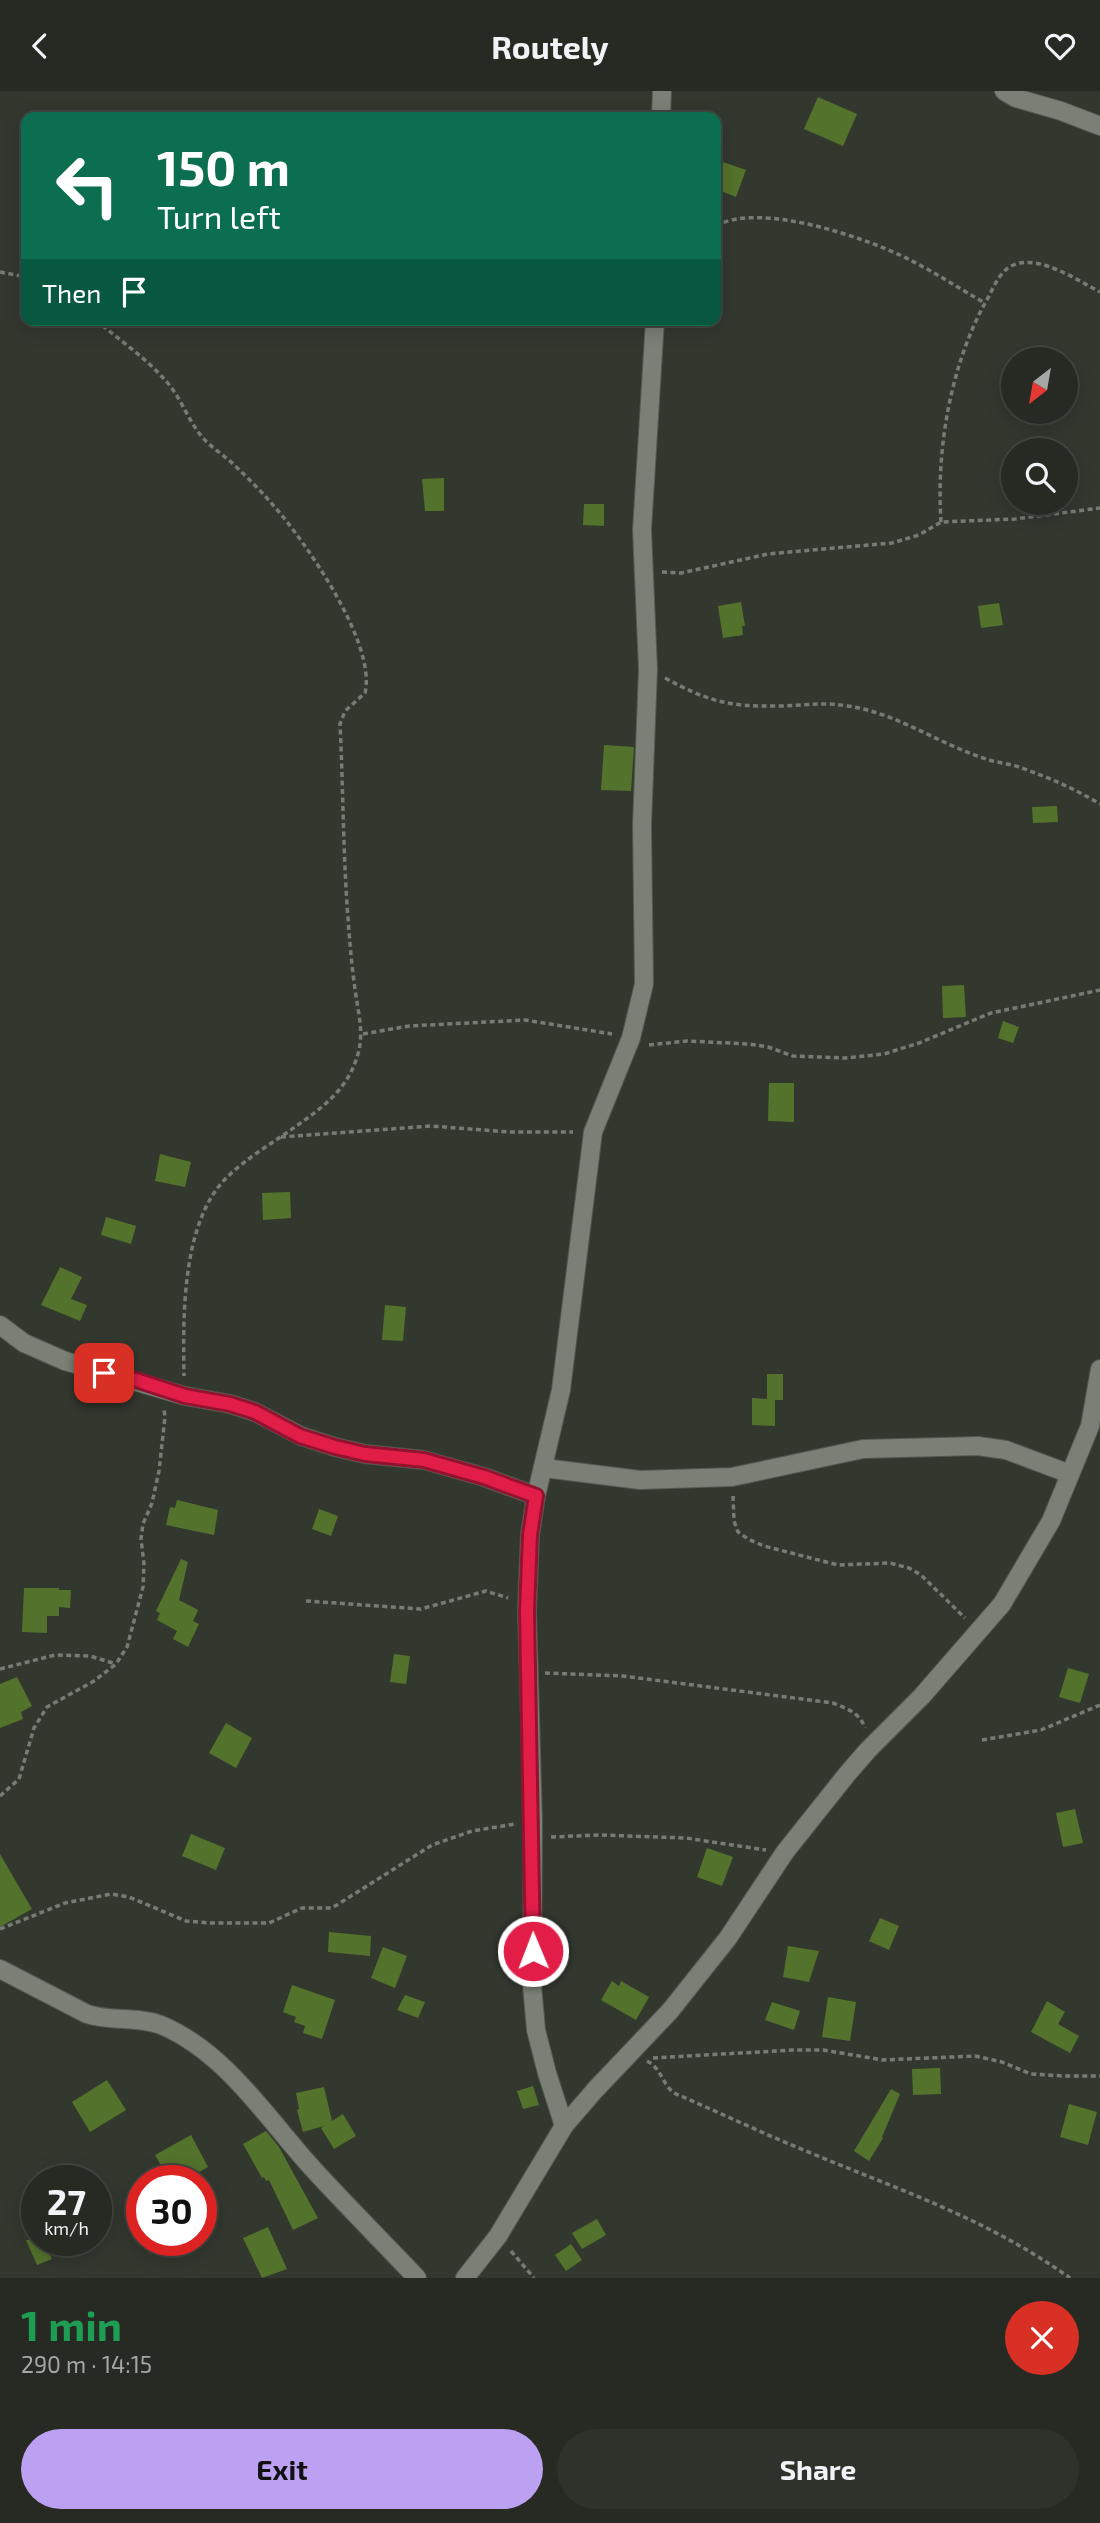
<!DOCTYPE html>
<meta charset="utf-8">
<style>
body{margin:0;font-family:"Exo 2",sans-serif;background:#2e322b;color:#f1f3f6;height:100vh;display:flex;flex-direction:column;font-size:26px;white-space:nowrap}
*{box-sizing:border-box;margin:0}
p{font-size:23px;color:#a4a7a6}
.icon{flex:none;width:38px;height:38px;fill:none;stroke:currentColor;stroke-width:2;stroke-linecap:round;stroke-linejoin:round}
.map{position:relative;height:2187px;overflow:hidden}
.details{display:flex;flex-direction:column;background:#262a23;flex:1}
.details>*{flex:none}
.banner{position:absolute;left:21px;top:21px;width:700px;height:214px;border-radius:14px;box-shadow:0 4px 18px #0003,0 0 0 2px #424641;background:#0b6e4f;color:#fff;overflow:hidden}
.needle{width:46px;rotate:211deg}
.controls{position:absolute;left:1001px;top:256px;display:grid;gap:14px}
.controls a{display:grid;place-items:center;width:77px;height:77px;border-radius:50%;background:#262a23;box-shadow:0 4px 18px #0003,0 0 0 2px #424641;font-size:35px}
.speed{position:absolute;left:21px;top:2074px;display:flex;gap:14px;font-size:35px;font-weight:700;text-align:center}
.speed>*{display:grid;place-content:center;width:91px;height:91px;border-radius:50%;background:#262a23;box-shadow:0 4px 18px #0003,0 0 0 2px #424641;line-height:1}
.speed small{font-size:18px;font-weight:400}
.speed .limit{border:10px solid #d22;background:#fff;color:#111}
.pin{position:absolute;display:grid;place-items:center;width:60px;height:60px;color:#fff;margin:-30px;border-radius:14px;box-shadow:0 4px 10px #0006}
.me{position:absolute;width:77px;margin:-38px;rotate:359deg;stroke-linejoin:round;filter:drop-shadow(0 0 5px #0008)}
.turn{display:flex;align-items:center;gap:24px;height:147px;padding:0 21px;font-size:32px}
.turn .icon{width:91px;height:91px;stroke-width:2.5}
.turn b{display:block;font-size:49px;line-height:60px}
.then{display:flex;align-items:center;height:66px;padding:0 21px;background:#0003;gap:14px;font-size:26px}
.round{display:grid;place-items:center;flex:none;width:74px;height:74px;border-radius:37px;background:#2e322b}
.overview{display:flex;align-items:center;justify-content:space-between;height:119px;padding:0 21px}
h1{font-size:42px;font-weight:700;line-height:52px;color:#1e9e55}
.primary-button{display:flex;gap:14px;margin-top:auto;padding:14px 21px}
.primary-button a{flex:1;height:80px;border-radius:42px;background:#bca0f2;color:#111;font-size:28px;font-weight:700;line-height:80px;text-align:center}
.primary-button a+a{background:#2e322b;color:#f1f3f6}
header{display:flex;justify-content:space-between;align-items:center;height:91px;padding:0 21px;background:#262a23;font-size:32px;font-weight:700}
.map>svg:first-child{display:block}
.building{fill:#53722b}
.lines{fill:none;stroke-linecap:round;stroke-linejoin:round}
.street-casing{stroke:#53574f;stroke-width:20}
.path{stroke:#777b73;stroke-width:3.5;stroke-dasharray:5 3.5;stroke-linecap:butt}
.street{stroke:#7b8076;stroke-width:18}
.route-casing{stroke:#92132f;stroke-width:18}
.route{stroke:#e11d48;stroke-width:12}
</style>
<header><svg class="icon" aria-label="back" viewBox="0 0 24 24"><path d="M15 5l-7 7 7 7"/></svg>Routely<svg class="icon" aria-label="heart" viewBox="0 0 24 24"><path d="M12 20l-8-8c-3-5 5-10 8-4 3-6 11-1 8 4z"/></svg></header>
<div class="map">
<svg width="1100" height="2187" viewBox="0 0 1100 2187">
<rect width="100%" height="100%" fill="#33382f"/>
<g class="building">
<path d="M 818,6 L 857,23 L 843,55 L 804,38 Z"/>
<path d="M 723,71 L 746,79 L 736,106 L 716,98 Z"/>
<path d="M 444,387 L 444,420 L 425,420 L 422,388 Z"/>
<path d="M 584,413 L 604,413 L 604,435 L 583,434 Z"/>
<path d="M 741,511 L 745,535 L 742,535 L 743,544 L 723,547 L 718,515 Z"/>
<path d="M 999,512 L 1003,534 L 981,537 L 978,515 Z"/>
<path d="M 604,654 L 634,656 L 631,700 L 601,699 Z"/>
<path d="M 1057,715 L 1058,731 L 1033,732 L 1032,716 Z"/>
<path d="M 964,894 L 966,926 L 943,927 L 942,895 Z"/>
<path d="M 1003,930 L 1019,936 L 1013,952 L 998,947 Z"/>
<path d="M 769,992 L 794,992 L 794,1031 L 768,1030 Z"/>
<path d="M 160,1063 L 191,1071 L 185,1096 L 155,1090 Z"/>
<path d="M 290,1101 L 291,1127 L 263,1129 L 262,1102 Z"/>
<path d="M 106,1126 L 136,1135 L 131,1153 L 101,1144 Z"/>
<path d="M 60,1176 L 82,1186 L 71,1208 L 87,1214 L 80,1230 L 41,1214 Z"/>
<path d="M 385,1214 L 406,1216 L 403,1250 L 382,1249 Z"/>
<path d="M 767,1283 L 783,1283 L 783,1309 L 775,1309 L 775,1335 L 752,1334 L 752,1307 L 767,1308 Z"/>
<path d="M 177,1409 L 218,1419 L 214,1444 L 166,1434 L 170,1416 L 175,1417 Z"/>
<path d="M 319,1418 L 338,1425 L 331,1445 L 312,1438 Z"/>
<path d="M 181,1468 L 188,1471 L 179,1509 L 198,1519 L 193,1530 L 199,1533 L 188,1556 L 173,1548 L 177,1540 L 157,1529 L 160,1522 L 156,1520 Z"/>
<path d="M 24,1497 L 59,1497 L 59,1499 L 71,1499 L 70,1517 L 59,1516 L 59,1525 L 47,1525 L 47,1542 L 22,1541 Z"/>
<path d="M 394,1563 L 410,1565 L 406,1593 L 390,1591 Z"/>
<path d="M 1068,1577 L 1089,1583 L 1080,1612 L 1059,1606 Z"/>
<path d="M 17,1586 L 32,1615 L 21,1621 L 23,1628 L 0,1637 L 0,1593 Z"/>
<path d="M 226,1632 L 252,1647 L 236,1677 L 209,1662 Z"/>
<path d="M 1075,1718 L 1083,1752 L 1063,1756 L 1056,1722 Z"/>
<path d="M 191,1743 L 225,1757 L 216,1779 L 182,1765 Z"/>
<path d="M 707,1757 L 733,1766 L 722,1795 L 697,1786 Z"/>
<path d="M 0,1763 L 32,1818 L 0,1836 Z"/>
<path d="M 880,1827 L 899,1835 L 889,1859 L 869,1850 Z"/>
<path d="M 329,1841 L 371,1845 L 370,1865 L 328,1861 Z"/>
<path d="M 788,1855 L 819,1860 L 809,1891 L 783,1886 Z"/>
<path d="M 383,1856 L 407,1865 L 395,1897 L 371,1887 Z"/>
<path d="M 612,1890 L 619,1895 L 621,1890 L 649,1906 L 636,1929 L 601,1909 Z"/>
<path d="M 292,1894 L 335,1909 L 322,1948 L 303,1942 L 305,1935 L 294,1931 L 296,1926 L 283,1921 Z"/>
<path d="M 405,1904 L 425,1911 L 418,1927 L 397,1919 Z"/>
<path d="M 828,1906 L 856,1911 L 850,1950 L 822,1946 Z"/>
<path d="M 1047,1910 L 1065,1921 L 1058,1933 L 1079,1945 L 1070,1962 L 1031,1941 Z"/>
<path d="M 772,1911 L 800,1920 L 794,1939 L 765,1929 Z"/>
<path d="M 940,1977 L 941,2003 L 913,2004 L 912,1978 Z"/>
<path d="M 107,1989 L 126,2019 L 90,2041 L 72,2011 Z"/>
<path d="M 533,1995 L 539,2014 L 523,2018 L 517,2000 Z"/>
<path d="M 324,1996 L 332,2030 L 343,2023 L 356,2045 L 334,2058 L 321,2037 L 324,2035 L 303,2041 L 297,2019 L 299,2018 L 296,2002 Z"/>
<path d="M 891,1998 L 900,2003 L 882,2046 L 883,2047 L 869,2070 L 854,2060 Z"/>
<path d="M 1069,2013 L 1097,2021 L 1088,2054 L 1060,2046 Z"/>
<path d="M 266,2040 L 279,2056 L 318,2127 L 293,2139 L 269,2089 L 266,2090 L 264,2086 L 262,2087 L 243,2053 Z"/>
<path d="M 191,2044 L 208,2076 L 183,2090 L 170,2090 L 155,2064 Z"/>
<path d="M 597,2128 L 606,2144 L 582,2158 L 572,2142 Z"/>
<path d="M 268,2136 L 287,2178 L 262,2187 L 243,2147 Z"/>
<path d="M 26,2149 L 44,2149 L 52,2168 L 37,2174 Z"/>
<path d="M 571,2153 L 582,2169 L 566,2180 L 555,2164 Z"/>
</g>
<g class="lines">
<defs>
<g id="street">
<path d="M 1004,0 L 1016,7 L 1061,20 L 1100,35"/>
<path d="M 661,26 L 662,0"/>
<path d="M 0,1234 L 24,1252 L 65,1270 L 185,1305 L 230,1313 L 255,1321 L 301,1345 L 335,1356 L 365,1363 L 424,1369 L 484,1386 L 536,1405"/>
<path d="M 544,1377 L 640,1389 L 732,1386 L 863,1358 L 978,1355 L 1006,1359 L 1070,1383"/>
<path d="M 0,1878 L 87,1923 C 111,1931 137,1925 161,1934 C 226,1961 268,2029 314,2079 C 348,2116 383,2151 417,2187"/>
<path d="M 564,2035 L 547,1982 L 536,1939 L 532,1894 L 533,1730 L 527,1520 L 530,1444 L 536,1405 L 561,1299 L 593,1041 L 631,947 L 644,893 L 642,734 L 648,578 L 642,439 L 655,229"/>
<path d="M 465,2187 L 498,2145 L 564,2035 L 595,1999 L 670,1920 L 728,1847 L 785,1761 L 848,1682 L 868,1659 L 922,1605 L 1002,1513 L 1051,1430 L 1090,1335 L 1100,1278"/>
</g>
</defs>
<use href="#street" class="street-casing"/>
<g class="path">
<path d="M 716,135 C 759,110 868,147 910,169 C 936,182 960,198 985,212"/>
<path d="M 0,181 L 26,186"/>
<path d="M 96,229 C 118,248 146,267 165,289 C 181,306 188,330 203,347 C 211,356 222,363 231,371 C 246,385 260,399 273,414 C 305,450 377,553 365,602 L 345,620 L 340,633 C 343,693 343,753 347,813 C 349,842 351,870 355,898 C 358,922 365,943 357,966 C 347,999 322,1017 295,1036 C 271,1053 233,1075 216,1099 C 182,1147 183,1229 184,1285"/>
<path d="M 941,431 C 936,357 951,270 989,205 C 995,193 1002,177 1016,173 C 1042,165 1077,189 1100,201"/>
<path d="M 662,481 L 681,482 L 768,463 L 892,452 L 919,444 L 941,431 L 1015,428 L 1100,417"/>
<path d="M 665,587 C 707,610 729,616 777,615 C 799,615 820,611 841,614 C 895,620 936,652 986,668 C 998,672 1011,673 1022,677 C 1050,687 1075,698 1100,713"/>
<path d="M 363,943 L 409,935 L 525,929 L 612,943"/>
<path d="M 649,954 L 687,950 L 749,953 L 768,956 L 793,965 L 845,967 L 884,963 L 919,952 L 991,922 L 1100,899"/>
<path d="M 281,1046 L 431,1035 L 509,1041 L 573,1041"/>
<path d="M 733,1405 L 734,1430 L 738,1441 L 748,1448 L 764,1455 L 838,1474 L 890,1472 L 909,1477 L 921,1484 L 965,1527"/>
<path d="M 306,1510 L 421,1518 L 486,1500 L 508,1507"/>
<path d="M 0,1578 L 55,1564 L 90,1565 L 116,1573"/>
<path d="M 545,1582 L 623,1585 L 833,1612 C 846,1617 860,1622 865,1637"/>
<path d="M 982,1649 L 1041,1639 L 1100,1614"/>
<path d="M 0,1705 L 19,1688 L 34,1637 L 47,1616 L 94,1590 L 116,1573 L 127,1556 L 143,1496 L 144,1473 L 141,1448 L 143,1433 L 152,1412 L 159,1380 L 165,1326 L 164,1318"/>
<path d="M 551,1746 L 600,1744 L 686,1747 L 766,1759"/>
<path d="M 0,1838 L 65,1812 L 111,1803 L 129,1806 L 186,1830 L 211,1832 L 269,1832 L 302,1817 L 332,1817 L 432,1754 L 472,1740 L 515,1733"/>
<path d="M 653,1967 L 793,1959 L 823,1959 L 883,1969 L 975,1965 L 1002,1971 L 1031,1983 L 1063,1985 L 1100,1985"/>
<path d="M 647,1970 C 662,1978 662,1993 674,2002 C 718,2021 762,2042 806,2060 C 899,2099 986,2127 1070,2187"/>
<path d="M 511,2160 L 534,2187"/>
</g>
<use href="#street" class="street"/>
</g>
<g class="lines">
<defs>
<path id="route" d="M 104,1282 L 136,1289 L 185,1305 L 230,1313 L 255,1321 L 300,1345 L 335,1356 L 365,1363 L 424,1369 L 484,1386 L 536,1405 L 530,1444 L 527,1520 L 533,1860"/>
</defs>
<use href="#route" class="route-casing"/>
<use href="#route" class="route"/>
</g>
</svg>
<div class="controls">
<a><svg class="needle" viewBox="-14 -14 28 28"><path d="M0-13l5 13h-10z" fill="#e53935"/><path d="M0 13l5-13h-10z" fill="#a4a7a6"/></svg></a>
<a><svg class="icon" aria-label="search" viewBox="0 0 24 24"><circle cx="10" cy="10" r="6"/><path d="M15 15l6 6"/></svg></a>
</div>
<div class="speed"><div>27<small>km/h</small></div><div class="limit">30</div></div>
<div class="pin" style="left:104px;top:1282px;background:#d93025"><svg class="icon" aria-label="arrive" viewBox="0 0 24 24"><path d="M6 21V4h12l-3 4 3 4H6"/></svg></div>
<svg class="me" style="left:533px;top:1860px" viewBox="-20 -20 40 40"><circle r="17" fill="#e11d48" stroke="#fff" stroke-width="3"/><path d="M0-11L8 9 0 5-8 9z" fill="#fff"/></svg>
<div class="banner">
<div class="turn"><svg class="icon" aria-label="left" viewBox="0 0 24 24"><path d="M17 20v-9H6M10 6l-5 5 5 5"/></svg><div><b>150 m</b>Turn left</div></div>
<div class="then">Then<svg class="icon" aria-label="arrive" viewBox="0 0 24 24"><path d="M6 21V4h12l-3 4 3 4H6"/></svg></div>
</div>
</div>
<section class="details">
<div class="overview"><div><h1>1 min</h1><p>290 m · 14:15</p></div><a class="round" style="background:#d93025;color:#fff"><svg class="icon" aria-label="close" viewBox="0 0 24 24"><path d="M6 6l12 12M18 6L6 18"/></svg></a></div>
<div class="primary-button"><a>Exit</a><a>Share</a></div>
</section>
